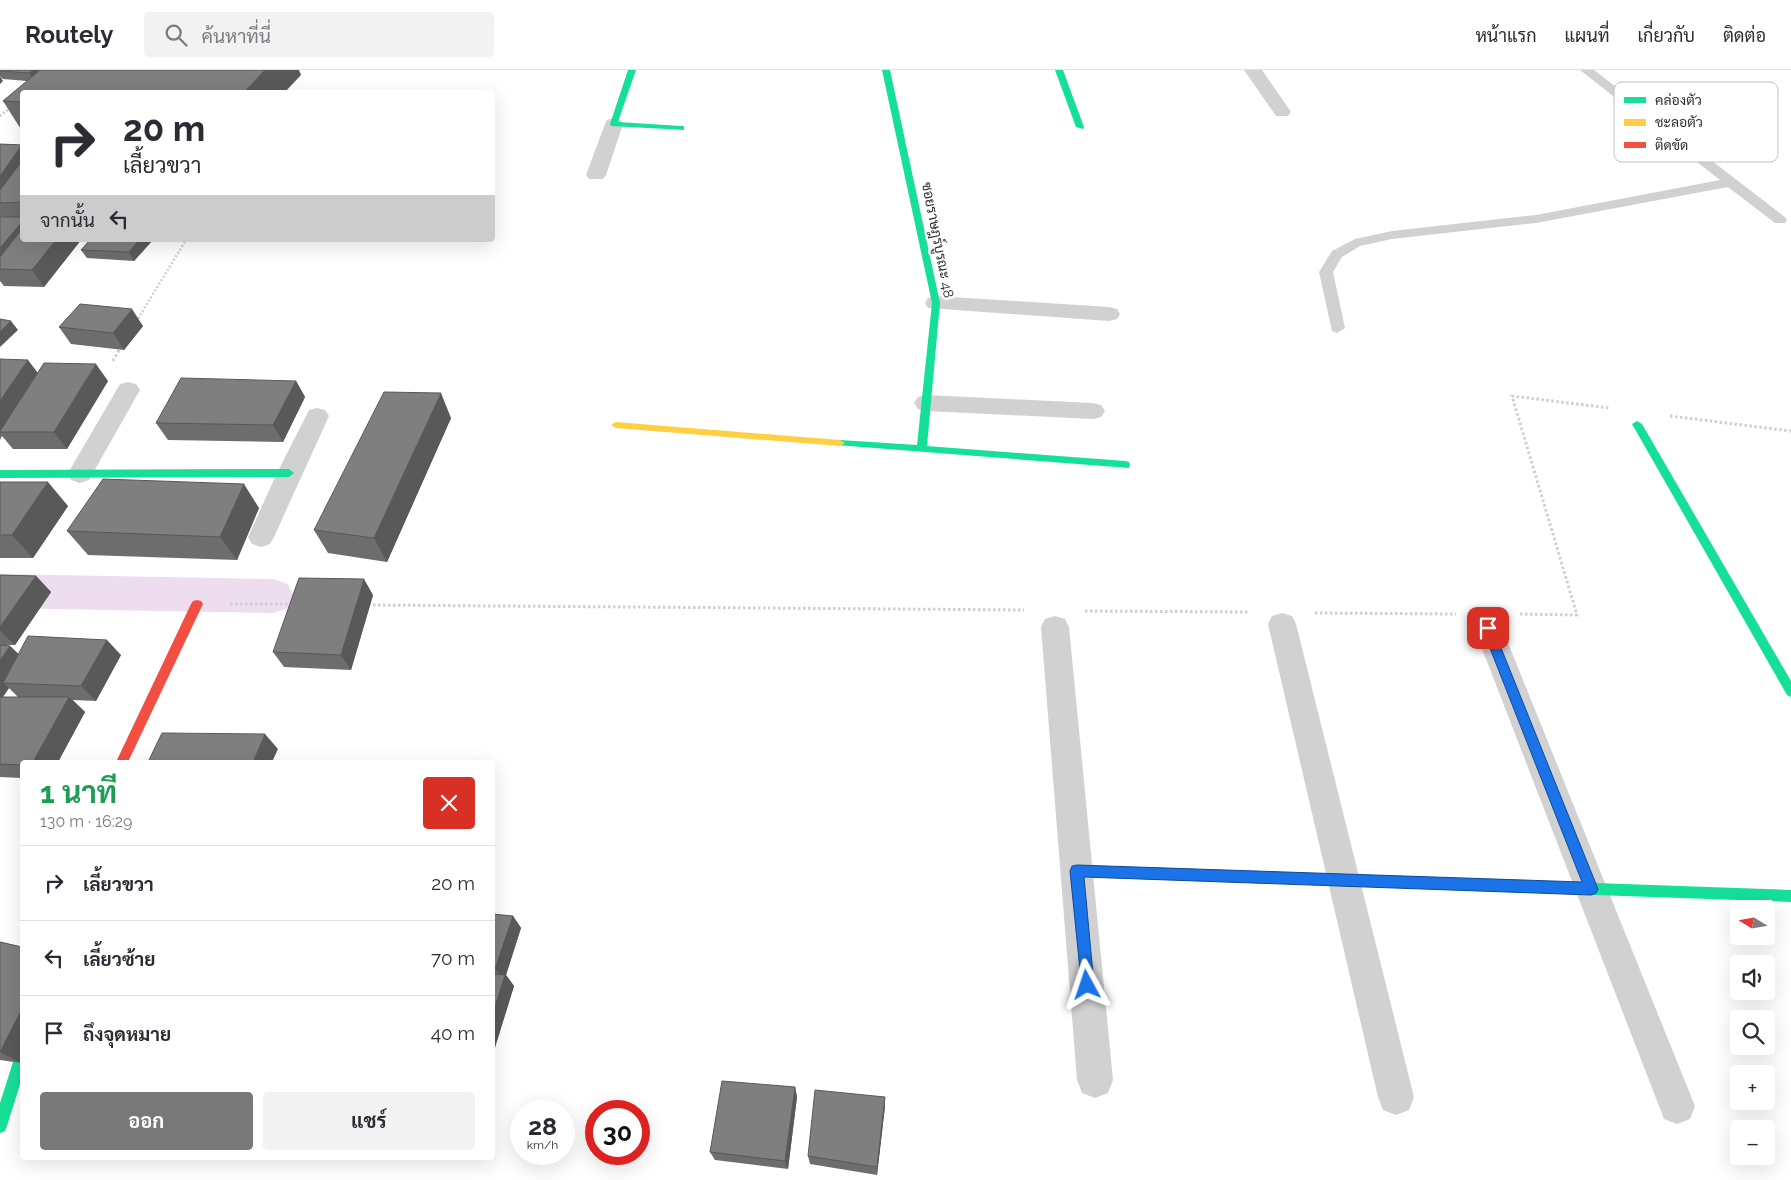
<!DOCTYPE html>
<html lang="th">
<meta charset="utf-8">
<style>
body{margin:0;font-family:Raleway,Sarabun,sans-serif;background:#f2f2f3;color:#2b2b33;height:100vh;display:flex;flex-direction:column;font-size:19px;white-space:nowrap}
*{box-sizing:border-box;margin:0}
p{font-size:16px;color:#7c7c81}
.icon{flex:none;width:28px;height:28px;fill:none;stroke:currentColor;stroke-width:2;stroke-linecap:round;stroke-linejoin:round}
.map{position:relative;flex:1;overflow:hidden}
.details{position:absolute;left:20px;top:690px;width:475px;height:400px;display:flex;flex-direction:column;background:#fff;border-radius:5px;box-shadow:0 5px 20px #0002}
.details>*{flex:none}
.top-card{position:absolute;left:20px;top:20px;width:475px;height:152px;border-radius:5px;box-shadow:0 5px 20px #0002;background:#fff;color:#2b2b33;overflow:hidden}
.needle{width:32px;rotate:281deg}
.controls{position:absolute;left:1730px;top:830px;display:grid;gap:10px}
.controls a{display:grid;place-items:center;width:45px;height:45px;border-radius:5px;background:#fff;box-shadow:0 5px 20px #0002;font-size:25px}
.speed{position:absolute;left:510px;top:1030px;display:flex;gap:10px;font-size:25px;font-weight:700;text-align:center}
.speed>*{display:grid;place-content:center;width:65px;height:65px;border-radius:50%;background:#fff;box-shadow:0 5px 20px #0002;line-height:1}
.speed small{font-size:12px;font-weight:400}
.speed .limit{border:8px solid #d22;background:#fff;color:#111}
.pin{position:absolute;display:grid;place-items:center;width:42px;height:42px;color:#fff;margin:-21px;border-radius:10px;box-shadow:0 2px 8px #0006}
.me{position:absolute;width:55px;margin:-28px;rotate:355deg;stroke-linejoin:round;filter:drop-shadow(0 0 4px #0008)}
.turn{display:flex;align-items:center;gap:18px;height:105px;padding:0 20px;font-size:22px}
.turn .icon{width:65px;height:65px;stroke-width:2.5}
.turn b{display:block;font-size:35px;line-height:42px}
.then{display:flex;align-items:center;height:48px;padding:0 20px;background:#0003;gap:10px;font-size:19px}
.round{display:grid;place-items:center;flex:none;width:52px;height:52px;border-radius:5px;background:#f2f2f3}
.head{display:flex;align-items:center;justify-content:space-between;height:85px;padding:0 20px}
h1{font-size:30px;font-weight:700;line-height:38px;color:#1e9e55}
.action{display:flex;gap:10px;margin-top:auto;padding:10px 20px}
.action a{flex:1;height:58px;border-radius:5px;background:#787878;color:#fff;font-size:20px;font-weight:700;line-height:58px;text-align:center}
.action a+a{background:#f2f2f3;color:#2b2b33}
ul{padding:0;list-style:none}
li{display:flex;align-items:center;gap:15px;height:75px;padding:0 20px;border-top:1px solid #e1e1e2}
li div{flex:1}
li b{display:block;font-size:19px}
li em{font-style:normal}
header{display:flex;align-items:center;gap:30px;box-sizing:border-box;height:70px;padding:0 25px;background:#fff;border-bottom:1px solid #e1e1e2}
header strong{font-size:24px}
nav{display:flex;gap:28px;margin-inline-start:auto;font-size:18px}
.search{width:350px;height:45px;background:#f2f2f3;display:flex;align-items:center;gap:12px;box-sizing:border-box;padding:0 18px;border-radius:5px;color:#7c7c81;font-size:19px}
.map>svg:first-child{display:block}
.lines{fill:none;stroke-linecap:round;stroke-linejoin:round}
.canal{fill:#edddef;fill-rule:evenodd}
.path-far1{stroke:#cfcfcf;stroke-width:2.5;stroke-dasharray:2 2;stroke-linecap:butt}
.path{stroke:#cfcfcf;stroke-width:3;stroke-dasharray:2.5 2.5;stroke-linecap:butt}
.lane{fill:#d1d1d1;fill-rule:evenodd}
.street{fill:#d1d1d1;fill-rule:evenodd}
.fast{fill:#16e098;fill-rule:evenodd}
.slow{fill:#ffcf43;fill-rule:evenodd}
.jam{fill:#f24e42;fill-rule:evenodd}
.wall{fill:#6d6d6d;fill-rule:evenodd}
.shaded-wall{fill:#595959}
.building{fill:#7f7f7f;stroke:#595959}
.route{fill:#1a73e8;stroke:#114b97}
.labels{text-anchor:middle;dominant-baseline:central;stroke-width:5;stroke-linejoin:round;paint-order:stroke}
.far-street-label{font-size:14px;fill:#2f2f2f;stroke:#fff}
.key{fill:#fff;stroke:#c1c1c1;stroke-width:1}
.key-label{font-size:14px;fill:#2f2f2f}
</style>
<header>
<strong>Routely</strong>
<div class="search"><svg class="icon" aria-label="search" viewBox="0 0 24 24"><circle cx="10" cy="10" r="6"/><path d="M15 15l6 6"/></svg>ค้นหาที่นี่</div>
<nav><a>หน้าแรก</a><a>แผนที่</a><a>เกี่ยวกับ</a><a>ติดต่อ</a></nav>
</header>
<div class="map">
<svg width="1791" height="1110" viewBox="0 0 1791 1110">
<rect width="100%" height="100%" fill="#fff"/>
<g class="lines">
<path class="canal" d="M 0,504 L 273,509 L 288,514 L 294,526 L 288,538 L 273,543 L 0,538 Z"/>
<g class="path-far1">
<path d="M 0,46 L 11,37"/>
<path d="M 136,252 L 186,170"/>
<path d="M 118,282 L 121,277"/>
</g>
<g class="path">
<path d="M 113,291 L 119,280"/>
<path d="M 1670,346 L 1791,361"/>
<path d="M 230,534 L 291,534"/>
<path d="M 368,535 L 1024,540"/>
<path d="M 1085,541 L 1249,542"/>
<path d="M 1315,543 L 1456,544"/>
<path d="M 1520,544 L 1577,545 L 1512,326 L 1609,338"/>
</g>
<path class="lane" d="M 1580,0 L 1594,0 L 1785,147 L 1787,150 L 1785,153 L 1775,153 L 1728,117 L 1536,153 L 1392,169 L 1360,176 L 1342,187 L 1333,202 L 1345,258 L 1337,263 L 1332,261 L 1319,202 L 1332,181 L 1355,169 L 1392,161 L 1536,145 L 1720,110 Z"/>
<g class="street">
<path d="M 1244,0 L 1262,0 L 1291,42 L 1288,46 L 1276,46 Z"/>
<path d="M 614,48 L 621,50 L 623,54 L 606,105 L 603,109 L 589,109 L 586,105 L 605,54 L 607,50 Z"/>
<path d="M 936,226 L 1109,237 L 1117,239 L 1120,244 L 1117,249 L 1109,251 L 928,238 L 925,233 L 928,228 Z"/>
<path d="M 128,312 L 136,314 L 140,320 L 89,410 L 80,413 L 71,410 L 68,404 L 71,398 L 120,314 Z"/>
<path d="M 926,325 L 1093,333 L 1101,335 L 1105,341 L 1101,347 L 1093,349 L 926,341 L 918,339 L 914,333 L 918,327 Z"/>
<path d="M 317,338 L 325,340 L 329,346 L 274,467 L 270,474 L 261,477 L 252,474 L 248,467 L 277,403 L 309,340 Z"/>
<path d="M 1282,543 L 1292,546 L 1296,554 L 1414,1027 L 1409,1040 L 1396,1045 L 1383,1040 L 1378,1027 L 1268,554 L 1272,546 Z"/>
<path d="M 1055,546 L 1065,549 L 1069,557 L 1113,1010 L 1108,1023 L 1095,1028 L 1082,1023 L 1077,1010 L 1041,557 L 1045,549 Z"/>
<path d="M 1488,547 L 1498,550 L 1502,558 L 1695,1036 L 1690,1049 L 1677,1054 L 1664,1049 L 1659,1036 L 1474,558 L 1478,550 Z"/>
</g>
<g class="fast">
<path d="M 628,0 L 636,0 L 618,52 L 681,56 L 684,56 L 684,60 L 611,56 L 610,54 Z"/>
<path d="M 882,0 L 890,0 L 940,233 L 927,376 L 1125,391 L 1129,392 L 1130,395 L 1129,398 L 836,375 L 835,373 L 840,370 L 917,375 L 932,233 Z"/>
<path d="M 1055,0 L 1063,0 L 1084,57 L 1083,59 L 1076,57 Z"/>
<path d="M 1637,351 L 1642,354 L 1791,611 L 1791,627 L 1787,625 L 1632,354 Z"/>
<path d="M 289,399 L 294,403 L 289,407 L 0,408 L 0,400 Z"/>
<path d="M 1311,803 L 1791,820 L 1791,832 L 1311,815 L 1306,813 L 1304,809 L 1306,805 Z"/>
<path d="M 22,979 L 22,1008 L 7,1056 L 5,1061 L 0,1063 L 0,1033 L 15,986 L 17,981 Z"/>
</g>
<g class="slow">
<path d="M 616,352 L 840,370 L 845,373 L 840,376 L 616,358 L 611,355 Z"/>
<path d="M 1077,795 L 1311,803 L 1316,805 L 1318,809 L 1316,813 L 1311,815 L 1077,807 L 1072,805 L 1070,801 L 1072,797 Z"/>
</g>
<path class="jam" d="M 197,530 L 201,531 L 203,534 L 128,692 L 116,692 L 191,534 L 193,531 Z"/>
</g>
<g class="wall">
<path d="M 0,0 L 301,5 L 22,22 L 22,61 L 3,31 L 27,11 L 3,9 L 0,6 Z"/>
<path d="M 0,74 L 22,75 L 22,170 L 81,170 L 44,217 L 4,216 L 0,211 Z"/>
<path d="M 90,170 L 151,170 L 152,171 L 134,191 L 87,188 L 81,180 Z"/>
<path d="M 143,256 L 124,280 L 71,274 L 59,257 Z"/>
<path d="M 0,289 L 38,303 L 108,311 L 67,379 L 13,379 L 2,366 L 0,370 Z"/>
<path d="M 296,311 L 305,327 L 283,372 L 168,370 L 156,353 Z"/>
<path d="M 451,348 L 387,492 L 328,483 L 314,460 Z"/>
<path d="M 0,412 L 68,436 L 33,488 L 0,488 Z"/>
<path d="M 259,438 L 237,490 L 88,485 L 67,461 Z"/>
<path d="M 0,505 L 36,506 L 51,522 L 15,575 L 1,575 L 10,576 L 18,584 L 121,585 L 96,631 L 73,630 L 85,642 L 58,692 L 22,692 L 22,708 L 0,707 ZM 9,618 L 18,627 L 3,627 Z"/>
<path d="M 373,525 L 351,600 L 284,597 L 273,582 Z"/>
<path d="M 492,844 L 513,846 L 521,858 L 506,905 L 514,916 L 492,987 Z"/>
<path d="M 0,872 L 22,877 L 22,989 L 21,993 L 0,990 Z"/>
<path d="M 795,1017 L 797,1027 L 788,1099 L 715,1090 L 710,1082 Z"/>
<path d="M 885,1036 L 877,1105 L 810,1094 L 808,1086 Z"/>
</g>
<g class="shaded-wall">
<path d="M 33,0 L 48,0 L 34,12 L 29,3 Z"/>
<path d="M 265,0 L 299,0 L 301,5 L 285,22 L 244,22 Z"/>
<path d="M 0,6 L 3,11 L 0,14 Z"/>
<path d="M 22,75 L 22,107 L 0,131 L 0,106 Z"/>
<path d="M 22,152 L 22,170 L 0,199 L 0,178 Z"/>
<path d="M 56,170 L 81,170 L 44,217 L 32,200 Z"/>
<path d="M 139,170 L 151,170 L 152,171 L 134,191 L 129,182 Z"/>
<path d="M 132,239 L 143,256 L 124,280 L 113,263 Z"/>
<path d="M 11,251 L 18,260 L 0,277 L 0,262 Z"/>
<path d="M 28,290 L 41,307 L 0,362 L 0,331 Z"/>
<path d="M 96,294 L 108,311 L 67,379 L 54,362 Z"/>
<path d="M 296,311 L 305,327 L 283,372 L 273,355 Z"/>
<path d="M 441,323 L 451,348 L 387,492 L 374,468 Z"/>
<path d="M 48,412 L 68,436 L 33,488 L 12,465 Z"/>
<path d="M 244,414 L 259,438 L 237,490 L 220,467 Z"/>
<path d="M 36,506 L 51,522 L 15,575 L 0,561 L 0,557 Z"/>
<path d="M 364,509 L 373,525 L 351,600 L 341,585 Z"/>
<path d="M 107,570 L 121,585 L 96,631 L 81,616 Z"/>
<path d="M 10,576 L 27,592 L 3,613 L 9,618 L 0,631 L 0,591 Z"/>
<path d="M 69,627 L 85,642 L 58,692 L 33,692 Z"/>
<path d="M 265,664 L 278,679 L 272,692 L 253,692 Z"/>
<path d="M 513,846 L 521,858 L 506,905 L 514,916 L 492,987 L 492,946 L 504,910 L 495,899 Z"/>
<path d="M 22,939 L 22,989 L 21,993 L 0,982 Z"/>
<path d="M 795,1017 L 797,1027 L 788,1099 L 785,1091 Z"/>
<path d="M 885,1027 L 885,1036 L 877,1105 L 877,1097 Z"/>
</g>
<g class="building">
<path d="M 0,0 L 33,0 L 29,3 L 0,1 Z"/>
<path d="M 40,0 L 265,0 L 244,22 L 22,22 L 22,32 L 3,31 Z"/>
<path d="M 0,74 L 22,75 L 0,106 Z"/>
<path d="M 22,91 L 22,132 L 0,133 L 0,120 Z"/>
<path d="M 0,147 L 22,147 L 22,152 L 0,178 Z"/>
<path d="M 22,159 L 22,170 L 56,170 L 32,200 L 0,199 L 0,187 Z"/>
<path d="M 90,170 L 139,170 L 129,182 L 81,180 Z"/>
<path d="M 80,234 L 132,239 L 113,263 L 59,257 Z"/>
<path d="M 0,249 L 11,251 L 0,262 Z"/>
<path d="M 0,289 L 28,290 L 0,331 Z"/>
<path d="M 44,293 L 96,294 L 54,362 L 0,362 L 0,361 Z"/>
<path d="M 181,308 L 296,311 L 273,355 L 156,353 Z"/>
<path d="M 384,322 L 441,323 L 374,468 L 314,460 Z"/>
<path d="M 103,409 L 244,414 L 220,467 L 67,461 Z"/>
<path d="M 0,412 L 48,412 L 12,465 L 0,465 Z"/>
<path d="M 0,505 L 36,506 L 0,557 Z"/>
<path d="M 299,508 L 364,509 L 341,585 L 273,582 Z"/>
<path d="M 28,566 L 107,570 L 81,616 L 3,613 Z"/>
<path d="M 0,575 L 10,576 L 0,591 Z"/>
<path d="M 0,627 L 69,627 L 33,692 L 22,692 L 22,695 L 0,694 Z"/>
<path d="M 162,663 L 265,664 L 253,692 L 148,692 Z"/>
<path d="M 492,844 L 513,846 L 495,899 L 492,899 Z"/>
<path d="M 0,872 L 22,877 L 22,939 L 0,982 Z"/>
<path d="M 492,904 L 505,905 L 492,946 Z"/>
<path d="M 722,1011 L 795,1017 L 785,1091 L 710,1082 Z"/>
<path d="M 815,1020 L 885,1027 L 877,1097 L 808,1086 Z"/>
</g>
<path class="route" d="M 1488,553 L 1493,558 L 1598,819 L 1596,823 L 1591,825 L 1084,807 L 1094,915 L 1092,920 L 1087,922 L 1082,920 L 1070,801 L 1072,796 L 1077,795 L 1582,812 L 1482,558 Z"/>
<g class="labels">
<g class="far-street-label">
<text transform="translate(938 170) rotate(79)">ซอยราษฎร์บูรณะ 48</text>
</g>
</g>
<rect x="1614" y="12" width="164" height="80" rx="8" class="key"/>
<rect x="1624" y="27" width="22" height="6" fill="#16e098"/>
<rect x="1624" y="49" width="22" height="7" fill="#ffcf43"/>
<rect x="1624" y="72" width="22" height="6" fill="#f24e42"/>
<g class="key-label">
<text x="1655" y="35">คล่องตัว</text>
<text x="1655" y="57">ชะลอตัว</text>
<text x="1655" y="80">ติดขัด</text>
</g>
</svg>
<div class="controls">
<a><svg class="needle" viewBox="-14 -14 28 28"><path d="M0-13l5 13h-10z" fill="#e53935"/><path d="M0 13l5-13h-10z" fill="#7c7c81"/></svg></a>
<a><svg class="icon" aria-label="sound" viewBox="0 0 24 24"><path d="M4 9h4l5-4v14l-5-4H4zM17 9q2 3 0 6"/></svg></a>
<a><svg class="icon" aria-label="search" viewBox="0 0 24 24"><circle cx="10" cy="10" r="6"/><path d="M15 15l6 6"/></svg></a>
<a>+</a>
<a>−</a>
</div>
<div class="speed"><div>28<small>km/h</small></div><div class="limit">30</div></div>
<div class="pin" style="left:1488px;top:558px;background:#d93025"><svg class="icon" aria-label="arrive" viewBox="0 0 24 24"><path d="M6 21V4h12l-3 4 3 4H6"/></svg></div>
<svg class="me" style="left:1087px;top:915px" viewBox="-20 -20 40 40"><path d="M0-17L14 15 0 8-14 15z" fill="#1a73e8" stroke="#fff" stroke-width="4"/></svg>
<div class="top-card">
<div class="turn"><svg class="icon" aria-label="right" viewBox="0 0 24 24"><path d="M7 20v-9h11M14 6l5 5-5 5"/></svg><div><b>20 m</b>เลี้ยวขวา</div></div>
<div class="then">จากนั้น<svg class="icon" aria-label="left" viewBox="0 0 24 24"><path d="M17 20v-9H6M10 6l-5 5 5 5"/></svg></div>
</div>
<section class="details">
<div class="head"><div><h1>1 นาที</h1><p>130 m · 16:29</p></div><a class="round" style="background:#d93025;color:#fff"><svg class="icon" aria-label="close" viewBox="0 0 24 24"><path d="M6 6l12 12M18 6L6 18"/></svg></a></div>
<ul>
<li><svg class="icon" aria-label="right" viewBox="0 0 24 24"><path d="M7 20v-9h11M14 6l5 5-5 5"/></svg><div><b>เลี้ยวขวา</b></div><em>20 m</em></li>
<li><svg class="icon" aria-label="left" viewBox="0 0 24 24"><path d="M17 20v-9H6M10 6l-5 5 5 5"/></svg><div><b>เลี้ยวซ้าย</b></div><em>70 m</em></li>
<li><svg class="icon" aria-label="arrive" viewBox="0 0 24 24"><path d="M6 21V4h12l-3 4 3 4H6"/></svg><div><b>ถึงจุดหมาย</b></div><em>40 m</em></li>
</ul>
<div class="action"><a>ออก</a><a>แชร์</a></div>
</section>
</div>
